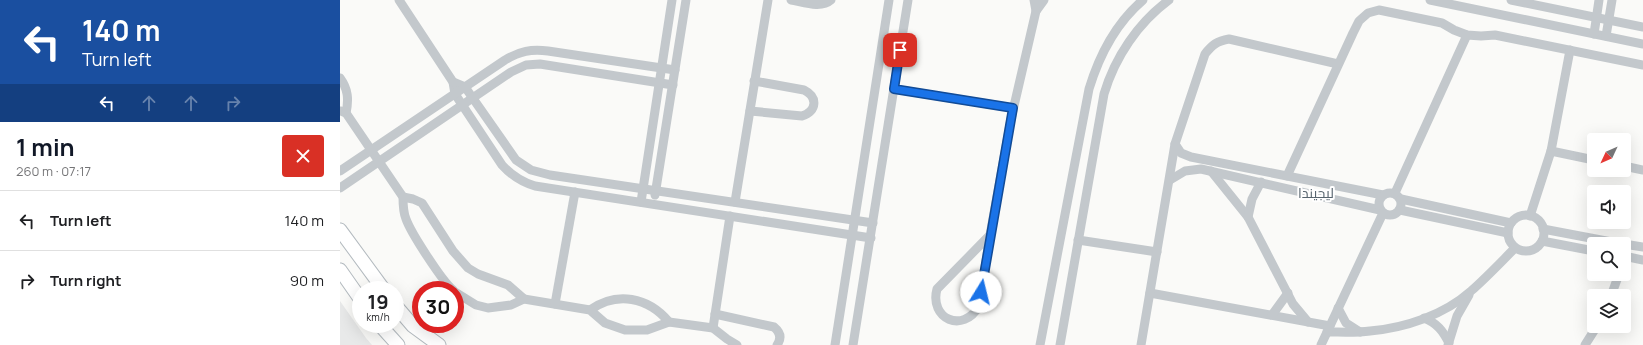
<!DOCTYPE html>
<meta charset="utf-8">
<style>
body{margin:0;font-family:Manrope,Cairo,sans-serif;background:#f2f2f2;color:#202124;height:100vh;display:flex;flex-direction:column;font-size:15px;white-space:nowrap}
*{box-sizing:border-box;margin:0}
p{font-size:13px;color:#757577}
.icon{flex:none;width:22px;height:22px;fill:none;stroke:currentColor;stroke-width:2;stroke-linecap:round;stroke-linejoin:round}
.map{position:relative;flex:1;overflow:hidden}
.drawer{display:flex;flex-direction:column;background:#fff;width:340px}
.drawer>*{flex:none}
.banner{background:#1a4fa0;color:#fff;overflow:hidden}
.needle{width:26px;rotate:226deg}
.buttons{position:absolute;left:1247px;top:133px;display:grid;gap:8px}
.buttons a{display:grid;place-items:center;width:44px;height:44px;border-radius:4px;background:#fff;box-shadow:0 4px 16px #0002;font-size:20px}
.speed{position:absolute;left:12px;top:281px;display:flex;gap:8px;font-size:20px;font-weight:700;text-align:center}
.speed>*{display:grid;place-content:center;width:52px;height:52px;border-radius:50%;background:#fff;box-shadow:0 4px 16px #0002;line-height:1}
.speed small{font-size:10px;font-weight:400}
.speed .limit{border:6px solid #d22;background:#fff;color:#111}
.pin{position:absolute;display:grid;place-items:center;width:34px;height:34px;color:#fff;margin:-17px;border-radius:8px;box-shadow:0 2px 6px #0006}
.me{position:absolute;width:44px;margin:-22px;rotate:9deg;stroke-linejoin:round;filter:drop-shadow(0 0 3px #0008)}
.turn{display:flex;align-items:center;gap:14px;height:84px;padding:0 16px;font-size:18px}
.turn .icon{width:52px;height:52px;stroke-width:2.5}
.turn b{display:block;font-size:28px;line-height:34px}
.lanes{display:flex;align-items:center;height:38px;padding:0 16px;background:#0003;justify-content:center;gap:20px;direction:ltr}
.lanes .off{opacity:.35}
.round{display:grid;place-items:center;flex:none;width:42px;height:42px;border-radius:4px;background:#f2f2f2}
.summary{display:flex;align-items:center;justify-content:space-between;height:68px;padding:0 16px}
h1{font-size:24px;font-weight:700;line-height:30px;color:#111827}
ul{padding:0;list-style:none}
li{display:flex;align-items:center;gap:12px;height:60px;padding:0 16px;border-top:1px solid #e0e0e0}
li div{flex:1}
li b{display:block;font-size:15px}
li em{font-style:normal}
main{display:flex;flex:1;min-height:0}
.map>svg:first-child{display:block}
.built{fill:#e8e9e9}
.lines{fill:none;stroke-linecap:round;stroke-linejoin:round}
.secondary-casing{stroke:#b3babf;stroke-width:15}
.street{stroke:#c3c8cc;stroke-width:9}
.secondary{stroke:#fff;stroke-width:13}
.route-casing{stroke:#114b97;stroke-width:10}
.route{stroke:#1a73e8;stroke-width:7}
.labels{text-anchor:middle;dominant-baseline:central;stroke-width:4;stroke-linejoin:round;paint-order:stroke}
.quarter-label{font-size:14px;fill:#57646e;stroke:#fff}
</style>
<main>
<section class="drawer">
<div class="banner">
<div class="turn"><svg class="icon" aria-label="left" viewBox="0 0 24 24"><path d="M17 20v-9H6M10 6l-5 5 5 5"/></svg><div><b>140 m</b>Turn left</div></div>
<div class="lanes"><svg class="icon" aria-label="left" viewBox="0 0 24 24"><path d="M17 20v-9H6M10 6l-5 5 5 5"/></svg><svg class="icon off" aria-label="ahead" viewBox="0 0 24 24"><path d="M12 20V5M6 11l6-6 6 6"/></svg><svg class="icon off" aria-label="ahead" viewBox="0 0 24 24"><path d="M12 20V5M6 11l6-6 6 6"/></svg><svg class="icon off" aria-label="right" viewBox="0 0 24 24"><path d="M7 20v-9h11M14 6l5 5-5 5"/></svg></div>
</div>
<div class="summary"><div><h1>1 min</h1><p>260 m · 07:17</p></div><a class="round" style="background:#d93025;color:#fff"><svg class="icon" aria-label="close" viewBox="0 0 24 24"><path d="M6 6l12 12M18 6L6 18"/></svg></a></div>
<ul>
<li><svg class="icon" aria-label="left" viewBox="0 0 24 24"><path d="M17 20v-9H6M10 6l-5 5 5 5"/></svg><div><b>Turn left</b></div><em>140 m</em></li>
<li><svg class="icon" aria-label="right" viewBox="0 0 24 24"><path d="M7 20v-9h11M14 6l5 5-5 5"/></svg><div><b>Turn right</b></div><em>90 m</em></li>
</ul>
</section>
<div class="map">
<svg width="1303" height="345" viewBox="0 0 1303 345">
<rect width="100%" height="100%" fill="#fafaf8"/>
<path class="built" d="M 0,301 L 26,338 L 32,345 L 0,345 Z"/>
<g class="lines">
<defs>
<g id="secondary">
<path d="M 0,230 L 44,290"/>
<path d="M 0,270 L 21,300"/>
<path d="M 55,305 L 73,326 L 99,345"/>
<path d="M 39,324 L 58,345"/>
</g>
</defs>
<use href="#secondary" class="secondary-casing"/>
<g class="street">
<path d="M 59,0 L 113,82 L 115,94 L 162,165 C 172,176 181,182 195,186 L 531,238"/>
<path d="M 451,0 C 463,2 481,9 491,0"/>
<path d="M 694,0 L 696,11 L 704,0"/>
<path d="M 1090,0 L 1303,44"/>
<path d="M 1171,0 L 1303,27"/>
<path d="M 1254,34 L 1259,0"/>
<path d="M 1266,36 L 1272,0"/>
<path d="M 0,78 C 8,89 9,99 6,113 L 1,111"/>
<path d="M 113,82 L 125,87 L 176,160 L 191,170 L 210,175 L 533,223"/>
<path d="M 554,89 L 673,108"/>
<path d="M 410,111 L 462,116 C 477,111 478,97 464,90 L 414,81"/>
<path d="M 6,113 L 63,197 C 63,205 63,212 66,219 C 71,233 102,281 113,290"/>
<path d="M 835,144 L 841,153 L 851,157 L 1043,195"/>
<path d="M 1211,151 L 1254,160"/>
<path d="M 1284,166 L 1303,170"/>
<path d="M 0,171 L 165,60 C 180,51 191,49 208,51 L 335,70"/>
<path d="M 871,171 L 908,217 L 953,304 L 968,322"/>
<path d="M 947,176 L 1013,33 L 1019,21 L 1028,13 L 1039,10 L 1102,23 L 1114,30 L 1127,35 L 1141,36 L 1155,35 L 1303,65"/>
<path d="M 830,180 L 845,171 L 861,169 L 1040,210"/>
<path d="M 0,188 L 171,72 L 186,65 L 200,64 L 333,85"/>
<circle cx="1050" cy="204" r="11"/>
<path d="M 1055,193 L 1127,35"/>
<path d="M 315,195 L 346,0"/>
<path d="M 63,197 L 73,199 L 82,203 L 113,251 L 128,268 L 138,274 L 168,285 L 184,299"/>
<path d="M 1061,199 L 1171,223"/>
<path d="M 301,202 L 332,0"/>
<path d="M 395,202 L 428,0"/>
<path d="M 1060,210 L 1168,233"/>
<circle cx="1186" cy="233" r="18"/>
<path d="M 1190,216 L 1211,151 L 1230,50"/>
<path d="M 908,217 L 912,199 L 921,182"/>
<path d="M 1203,229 L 1282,244"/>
<path d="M 650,235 L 671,119 L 696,11"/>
<path d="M 650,235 L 639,306 C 623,334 589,319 597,289 Z"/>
<path d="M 738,240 L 817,252"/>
<path d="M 1202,241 L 1254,251"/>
<path d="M 1284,244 L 1303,247"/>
<path d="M 1284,256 L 1303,260"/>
<path d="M 115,292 L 136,305 L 148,308 L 171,305 L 184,299 L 250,310 L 265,323 L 285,330 L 307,330 L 329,322 L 373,328 L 387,339 L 397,345"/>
<path d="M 810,293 L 990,326"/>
<path d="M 1271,296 L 1279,274"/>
<path d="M 215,304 L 235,192"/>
<path d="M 998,308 L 1006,323 L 1020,332"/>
<path d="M 250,310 C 277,291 308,297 329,322"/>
<path d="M 375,314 L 434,327 C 440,332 442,338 437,345"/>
<path d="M 932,315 L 948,293"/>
<path d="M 1084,318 C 1097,323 1103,331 1109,343"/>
<path d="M 373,328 L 390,216"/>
<path d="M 987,332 C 1001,332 1016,333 1030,331 C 1065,328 1104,315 1131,291 C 1147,277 1161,262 1175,248"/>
<path d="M 495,345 L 549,0"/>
<path d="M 513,345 L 568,0"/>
<path d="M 700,345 L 749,89 C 759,56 776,23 803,0"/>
<path d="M 720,345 L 764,94 C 775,57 798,23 829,0"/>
<path d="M 801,345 L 835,144 L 865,54 C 872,45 877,41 889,39 L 998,64"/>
<path d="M 981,345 L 1043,213"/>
<path d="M 1108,345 L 1117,316 L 1129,295"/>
<path d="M 1245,345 L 1257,326"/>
</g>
<use href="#secondary" class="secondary"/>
</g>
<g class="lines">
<defs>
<path id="route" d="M 560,50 L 554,89 L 673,108 L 641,292"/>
</defs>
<use href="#route" class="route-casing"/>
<use href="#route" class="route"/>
</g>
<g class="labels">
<g class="quarter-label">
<text x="976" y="192">ليجيندا</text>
</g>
</g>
</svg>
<div class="buttons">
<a><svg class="needle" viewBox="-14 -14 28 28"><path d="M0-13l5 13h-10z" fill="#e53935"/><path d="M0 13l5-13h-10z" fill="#757577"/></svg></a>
<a><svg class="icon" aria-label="sound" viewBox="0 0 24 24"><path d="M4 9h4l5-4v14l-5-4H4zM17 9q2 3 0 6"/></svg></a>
<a><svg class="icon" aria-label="search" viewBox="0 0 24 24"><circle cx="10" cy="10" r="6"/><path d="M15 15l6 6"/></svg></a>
<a><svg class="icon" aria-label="layers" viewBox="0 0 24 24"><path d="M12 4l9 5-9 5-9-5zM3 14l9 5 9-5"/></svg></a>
</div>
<div class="speed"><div>19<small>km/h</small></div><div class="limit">30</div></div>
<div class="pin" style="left:560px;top:50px;background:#d93025"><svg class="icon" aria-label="arrive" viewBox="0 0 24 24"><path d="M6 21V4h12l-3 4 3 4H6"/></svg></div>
<svg class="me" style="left:641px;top:292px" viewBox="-20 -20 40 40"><circle r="19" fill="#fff"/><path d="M0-13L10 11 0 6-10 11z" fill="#1a73e8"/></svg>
</div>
</main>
